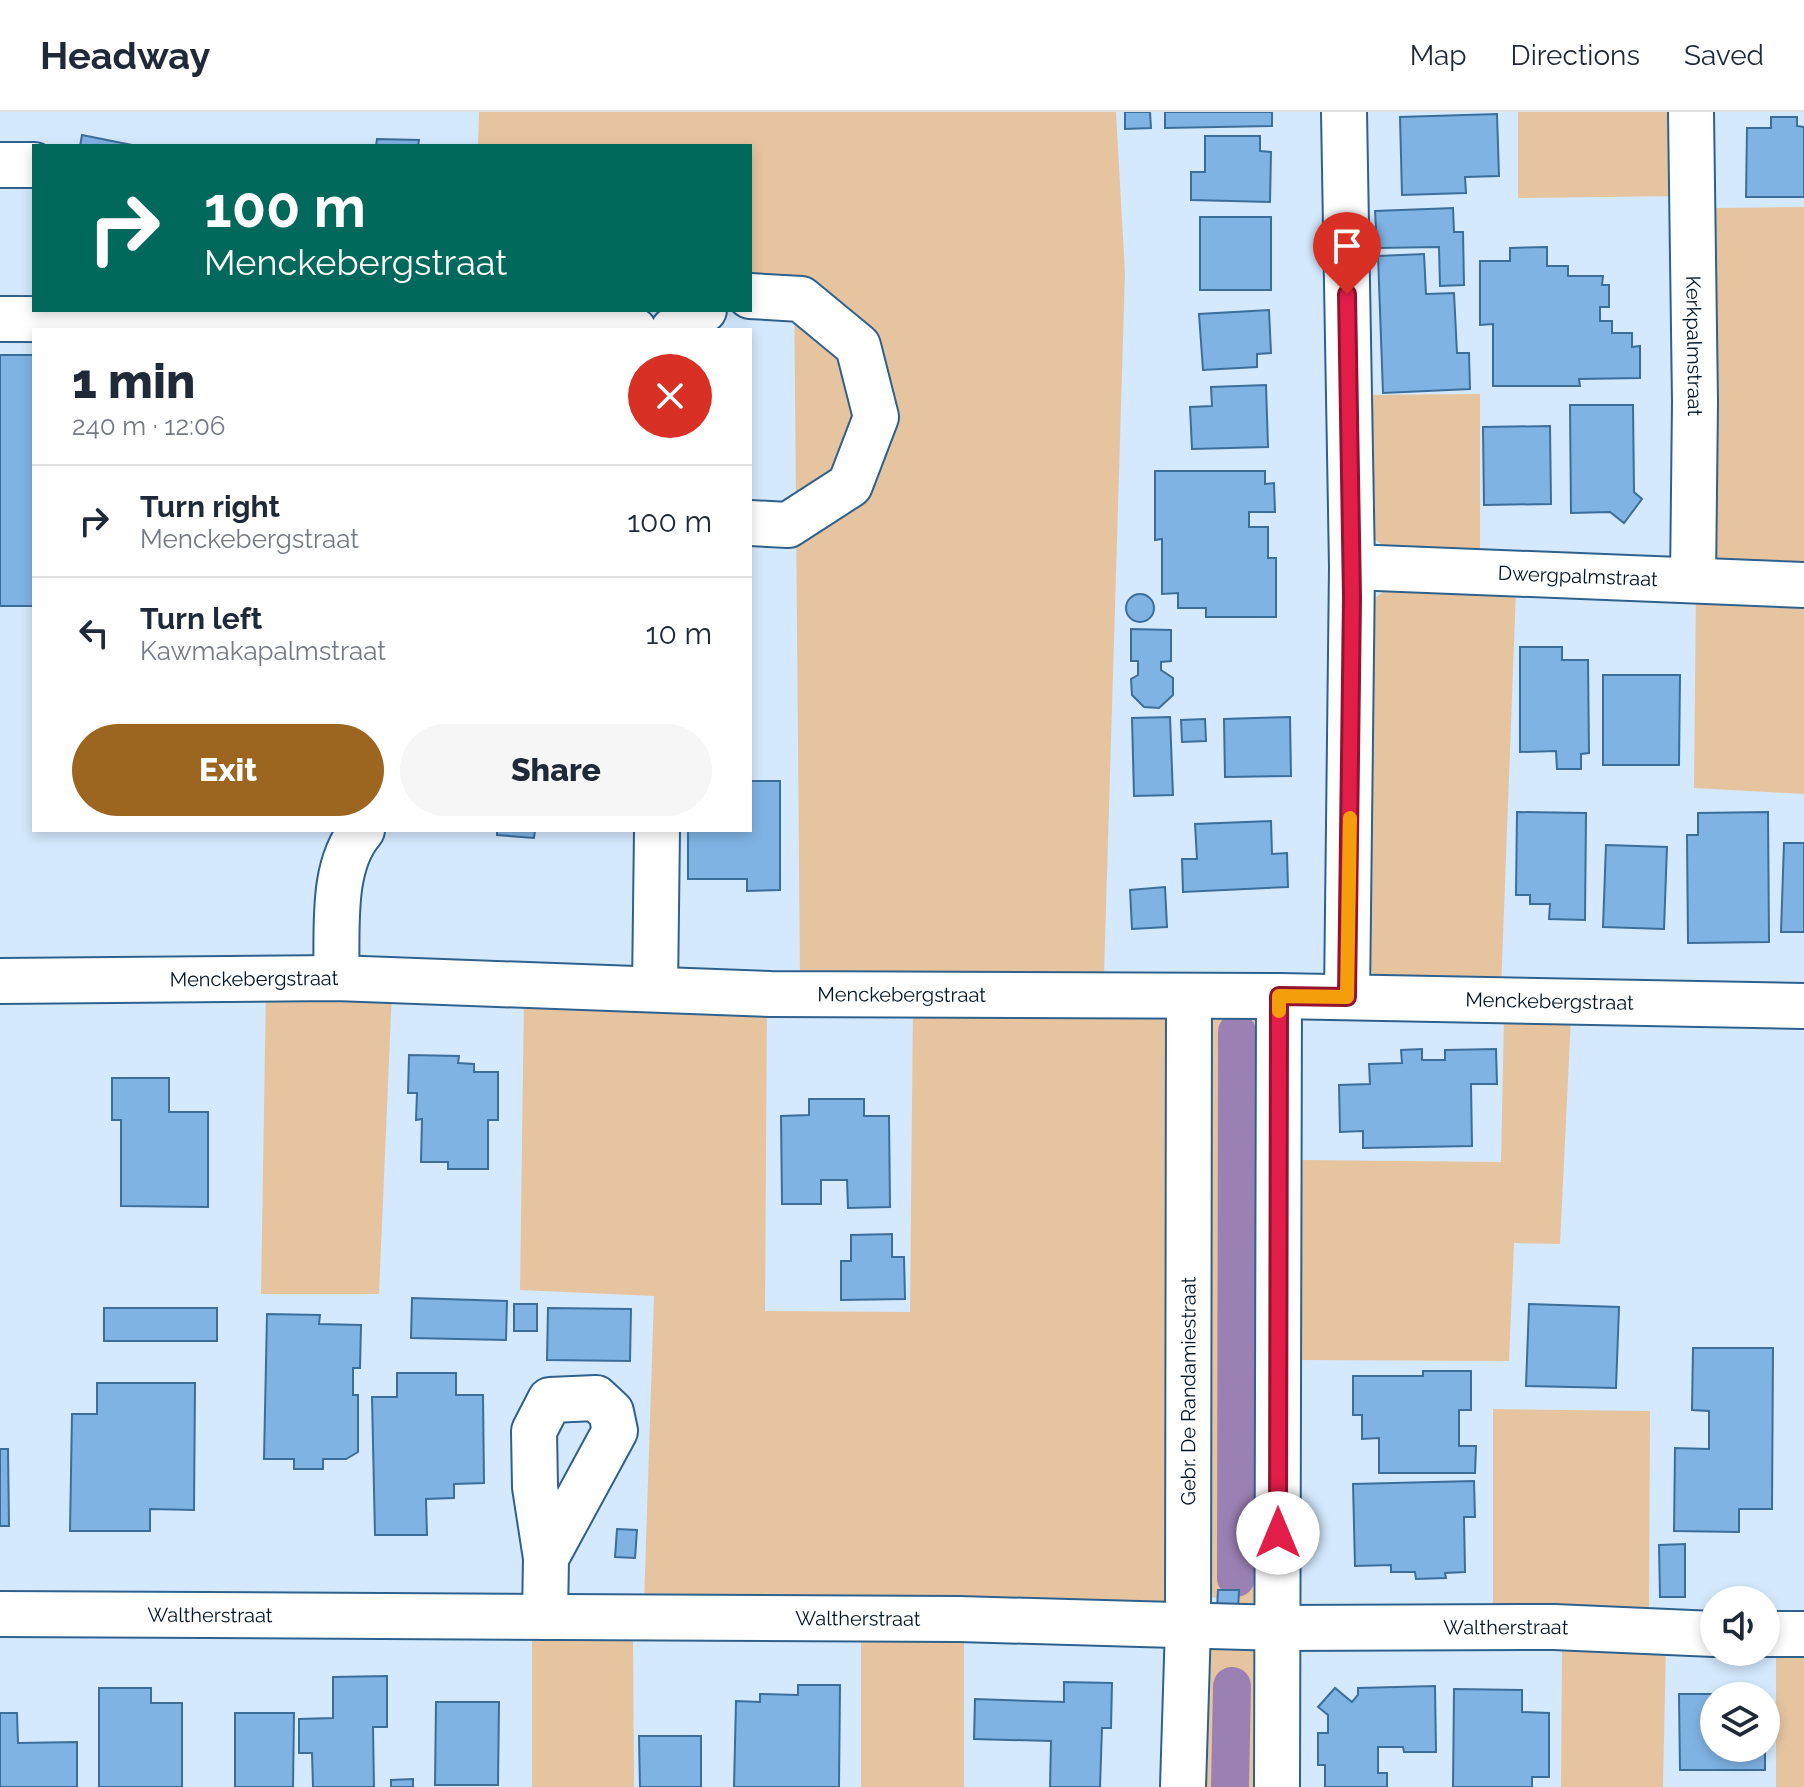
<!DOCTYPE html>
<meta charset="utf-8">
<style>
body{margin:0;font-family:Raleway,sans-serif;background:#f6f6f7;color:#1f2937;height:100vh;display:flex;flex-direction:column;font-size:30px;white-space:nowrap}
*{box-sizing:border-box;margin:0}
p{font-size:26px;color:#747a83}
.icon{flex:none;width:44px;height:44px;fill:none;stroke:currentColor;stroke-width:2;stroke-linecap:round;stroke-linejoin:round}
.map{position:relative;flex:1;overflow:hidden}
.panel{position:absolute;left:32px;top:216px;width:720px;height:504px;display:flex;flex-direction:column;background:#fff;border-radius:0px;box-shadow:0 4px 12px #0003}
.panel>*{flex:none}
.top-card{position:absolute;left:32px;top:32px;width:720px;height:168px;border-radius:0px;box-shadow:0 4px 12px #0003;background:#00695c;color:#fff;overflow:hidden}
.buttons{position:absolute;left:1700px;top:1474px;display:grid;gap:16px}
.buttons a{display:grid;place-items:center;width:80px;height:80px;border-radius:50%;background:#fff;box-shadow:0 4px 12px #0003;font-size:40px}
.pin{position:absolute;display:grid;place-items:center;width:68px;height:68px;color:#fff;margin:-82px -34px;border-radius:50% 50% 50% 0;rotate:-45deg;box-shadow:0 0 8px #0007}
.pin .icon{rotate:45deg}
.me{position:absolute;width:88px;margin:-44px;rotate:0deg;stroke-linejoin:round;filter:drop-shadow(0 0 6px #0008)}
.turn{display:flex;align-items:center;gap:28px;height:168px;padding:0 40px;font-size:36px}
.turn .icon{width:104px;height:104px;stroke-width:2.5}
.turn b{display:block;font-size:56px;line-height:68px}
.round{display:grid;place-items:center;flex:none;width:84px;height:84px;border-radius:42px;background:#f6f6f7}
.headline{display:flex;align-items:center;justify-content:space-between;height:136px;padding:0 40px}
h1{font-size:48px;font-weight:800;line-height:60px}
.cta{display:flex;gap:16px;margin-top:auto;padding:16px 40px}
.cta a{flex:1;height:92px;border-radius:48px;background:#9c6520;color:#fff;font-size:32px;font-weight:800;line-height:92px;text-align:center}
.cta a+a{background:#f6f6f7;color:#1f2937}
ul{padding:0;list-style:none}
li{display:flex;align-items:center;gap:24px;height:112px;padding:0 40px;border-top:2px solid #e0e1e3}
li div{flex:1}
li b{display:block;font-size:30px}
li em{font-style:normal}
header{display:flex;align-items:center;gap:48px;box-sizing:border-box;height:112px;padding:0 40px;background:#fff;border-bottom:2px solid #e0e1e3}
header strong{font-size:38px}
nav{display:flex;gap:44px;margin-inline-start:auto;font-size:28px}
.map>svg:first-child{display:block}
.green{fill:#e7c4a0}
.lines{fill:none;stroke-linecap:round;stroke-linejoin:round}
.canal{stroke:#9b80b4;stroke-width:38}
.building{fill:#7fb3e4;stroke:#3c6e9b;stroke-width:2}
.minor-casing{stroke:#2f618d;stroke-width:48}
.minor{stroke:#fff;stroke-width:44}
.route-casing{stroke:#92132f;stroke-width:20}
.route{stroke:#e11d48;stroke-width:14}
.slow{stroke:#f59e0b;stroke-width:14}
.labels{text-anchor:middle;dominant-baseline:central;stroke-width:6;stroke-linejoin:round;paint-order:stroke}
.street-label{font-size:20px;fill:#031627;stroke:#d4e9fd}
</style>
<header>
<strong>Headway</strong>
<nav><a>Map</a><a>Directions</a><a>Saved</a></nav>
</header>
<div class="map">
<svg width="1804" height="1675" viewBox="0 0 1804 1675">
<rect width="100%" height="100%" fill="#d4e9fd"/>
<g class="green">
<path d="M 479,0 L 1116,0 L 1125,161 L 1104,863 L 939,860 L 800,866 L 794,164 L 750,164 L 750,34 L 478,34 Z"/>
<path d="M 1518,0 L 1679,0 L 1682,84 L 1518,86 Z"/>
<path d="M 1804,95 L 1804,463 L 1720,450 L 1712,437 L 1712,419 L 1717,291 L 1715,96 Z"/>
<path d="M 1480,282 L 1480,445 L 1386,436 L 1372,425 L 1364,283 Z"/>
<path d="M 1387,477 L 1516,478 L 1501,878 L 1376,866 L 1367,852 L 1367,508 L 1375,486 Z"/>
<path d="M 1696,477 L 1804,485 L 1804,682 L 1694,676 Z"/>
<path d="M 266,873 L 392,879 L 379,1182 L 261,1182 Z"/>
<path d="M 524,883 L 767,894 L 765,1199 L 910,1200 L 913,888 L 1161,896 L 1174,912 L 1172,1474 L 1165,1494 L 644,1492 L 654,1184 L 520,1178 Z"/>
<path d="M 1251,896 L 1266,916 L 1264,1479 L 1252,1493 L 1206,1484 L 1204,902 Z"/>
<path d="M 1504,905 L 1571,906 L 1560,1132 L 1514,1131 L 1509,1249 L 1297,1248 L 1301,1048 L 1501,1050 Z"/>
<path d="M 1493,1297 L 1650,1299 L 1649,1501 L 1493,1498 Z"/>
<path d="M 532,1518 L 633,1520 L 634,1675 L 532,1675 Z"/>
<path d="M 861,1520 L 964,1522 L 964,1675 L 861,1675 Z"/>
<path d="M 1210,1526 L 1252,1529 L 1261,1542 L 1263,1675 L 1198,1675 Z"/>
<path d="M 1562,1531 L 1666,1533 L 1663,1675 L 1561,1675 Z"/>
<path d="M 1776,1537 L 1804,1538 L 1804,1675 L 1776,1675 Z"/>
</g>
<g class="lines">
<g class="canal">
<path d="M 1236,1466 L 1237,920"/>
<path d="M 1230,1675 L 1232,1574"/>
</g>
</g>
<g class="building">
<path d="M 1125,0 L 1150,0 L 1151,16 L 1125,17 Z"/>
<path d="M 1165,0 L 1272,0 L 1272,14 L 1165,16 Z"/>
<path d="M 1497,2 L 1499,64 L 1465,65 L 1466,81 L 1402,83 L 1400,5 Z"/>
<path d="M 1771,5 L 1797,5 L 1797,14 L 1804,15 L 1804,85 L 1746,85 L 1747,16 L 1771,16 Z"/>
<path d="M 82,23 L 137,34 L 80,34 Z"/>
<path d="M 1205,24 L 1260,24 L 1260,39 L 1271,40 L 1270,90 L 1191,88 L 1191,60 L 1205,60 Z"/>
<path d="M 377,27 L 419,28 L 418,34 L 376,34 Z"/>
<path d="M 1453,96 L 1454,120 L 1463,120 L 1464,173 L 1440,174 L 1439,135 L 1377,136 L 1375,99 Z"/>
<rect x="1200" y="105" width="71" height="73"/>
<path d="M 1547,135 L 1547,154 L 1568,154 L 1568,164 L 1603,164 L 1602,173 L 1609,173 L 1609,195 L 1600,195 L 1600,209 L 1612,209 L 1612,221 L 1632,221 L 1632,235 L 1640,234 L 1640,266 L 1579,267 L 1580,274 L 1493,274 L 1493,212 L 1480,213 L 1480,149 L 1510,149 L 1510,136 Z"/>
<path d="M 1424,142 L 1426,182 L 1454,181 L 1457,241 L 1469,241 L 1470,277 L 1383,281 L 1378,144 Z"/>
<path d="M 1269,198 L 1271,241 L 1257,242 L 1257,255 L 1203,258 L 1199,202 Z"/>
<rect x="0" y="243" width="34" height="251"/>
<path d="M 1266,273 L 1268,335 L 1192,337 L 1190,295 L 1212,294 L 1211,275 Z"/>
<path d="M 1570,293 L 1633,293 L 1634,380 L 1642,387 L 1624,411 L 1610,400 L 1571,401 Z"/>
<path d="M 1550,314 L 1551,392 L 1484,393 L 1483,315 Z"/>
<path d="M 1155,359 L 1265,359 L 1265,372 L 1274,371 L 1275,400 L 1249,400 L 1249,415 L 1268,415 L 1268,446 L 1276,446 L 1276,505 L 1206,505 L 1206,496 L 1178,496 L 1178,481 L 1162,482 L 1162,427 L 1155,428 Z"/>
<circle cx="1140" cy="496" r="14"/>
<path d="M 1131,517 L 1171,518 L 1171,549 L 1161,550 L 1161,558 L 1173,566 L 1173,583 L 1159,596 L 1144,595 L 1132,583 L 1131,567 L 1138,563 L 1138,549 L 1131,549 Z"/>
<path d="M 1520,535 L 1562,535 L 1562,548 L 1588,548 L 1589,641 L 1581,642 L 1581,657 L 1557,657 L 1556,639 L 1520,640 Z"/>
<path d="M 1603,563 L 1680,563 L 1679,653 L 1603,653 Z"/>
<path d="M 1170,605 L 1173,683 L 1134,684 L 1132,606 Z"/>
<path d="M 1290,605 L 1291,664 L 1225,665 L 1224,607 Z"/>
<path d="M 1205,607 L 1206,629 L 1182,630 L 1181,608 Z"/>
<path d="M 750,669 L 780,669 L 780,778 L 747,779 L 747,767 L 688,767 L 688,718 L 750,718 Z"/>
<path d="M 1517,700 L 1586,701 L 1585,808 L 1549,807 L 1550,792 L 1530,792 L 1530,783 L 1516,783 Z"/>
<path d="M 1768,700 L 1769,830 L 1688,831 L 1687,723 L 1698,723 L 1698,701 Z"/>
<path d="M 1271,709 L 1272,742 L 1287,741 L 1288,775 L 1183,780 L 1182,747 L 1197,747 L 1195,712 Z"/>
<path d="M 497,718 L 535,718 L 534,726 L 497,723 Z"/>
<path d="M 1784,731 L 1804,731 L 1804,820 L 1781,820 Z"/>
<path d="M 1606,733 L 1667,735 L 1664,817 L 1603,815 Z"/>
<path d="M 1165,775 L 1167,815 L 1132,817 L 1130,778 Z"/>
<path d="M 1422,937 L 1422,948 L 1445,948 L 1445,938 L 1496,937 L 1497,972 L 1471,972 L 1472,1034 L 1363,1036 L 1363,1019 L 1340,1020 L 1339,973 L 1370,972 L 1369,952 L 1402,951 L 1401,938 Z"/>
<path d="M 409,943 L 459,944 L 458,951 L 474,952 L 474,960 L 498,960 L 498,1008 L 488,1008 L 488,1057 L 448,1057 L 448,1050 L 421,1050 L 422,1007 L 416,1008 L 417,981 L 408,981 Z"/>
<path d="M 112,966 L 169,966 L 169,1000 L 208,1000 L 208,1095 L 121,1094 L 121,1008 L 112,1008 Z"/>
<path d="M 809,987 L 864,987 L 864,1004 L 889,1004 L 890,1095 L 848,1096 L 847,1068 L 821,1068 L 821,1092 L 782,1092 L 781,1004 L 809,1003 Z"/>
<path d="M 892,1122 L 892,1145 L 904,1145 L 905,1187 L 841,1188 L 841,1149 L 851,1149 L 851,1123 Z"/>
<path d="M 412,1186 L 507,1189 L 506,1228 L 411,1226 Z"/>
<rect x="514" y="1192" width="23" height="27"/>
<path d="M 1529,1192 L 1619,1195 L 1616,1276 L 1526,1274 Z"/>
<rect x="104" y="1196" width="113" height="33"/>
<path d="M 548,1196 L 631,1197 L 630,1249 L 547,1248 Z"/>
<path d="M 267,1202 L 320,1203 L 319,1212 L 361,1213 L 360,1256 L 353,1256 L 353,1283 L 358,1283 L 358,1340 L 346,1347 L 323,1347 L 323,1357 L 294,1357 L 294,1347 L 264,1347 Z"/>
<path d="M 1693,1236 L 1773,1236 L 1772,1397 L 1739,1397 L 1739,1420 L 1674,1419 L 1675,1336 L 1709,1337 L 1709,1299 L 1692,1298 Z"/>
<path d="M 1423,1259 L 1471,1259 L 1471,1298 L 1459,1298 L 1459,1334 L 1476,1334 L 1475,1361 L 1379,1361 L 1379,1326 L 1362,1327 L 1362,1303 L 1353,1303 L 1353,1264 L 1423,1264 Z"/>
<path d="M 397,1261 L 456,1261 L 456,1283 L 483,1283 L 484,1371 L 454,1372 L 454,1386 L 426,1387 L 427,1423 L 375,1423 L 372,1285 L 397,1285 Z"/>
<path d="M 97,1271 L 195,1271 L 194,1398 L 150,1397 L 150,1419 L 70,1419 L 72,1302 L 97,1302 Z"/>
<path d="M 0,1337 L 8,1337 L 9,1414 L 0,1414 Z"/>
<path d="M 1474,1369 L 1475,1405 L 1464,1405 L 1465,1460 L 1445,1461 L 1446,1466 L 1416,1467 L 1415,1460 L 1391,1460 L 1391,1453 L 1355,1454 L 1353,1372 Z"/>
<path d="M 617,1417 L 637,1418 L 635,1446 L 615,1445 Z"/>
<path d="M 1685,1432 L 1685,1485 L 1660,1485 L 1659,1433 Z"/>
<path d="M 1218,1478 L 1239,1478 L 1238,1499 L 1217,1498 Z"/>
<path d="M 387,1564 L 387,1615 L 373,1615 L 374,1675 L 313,1675 L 312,1641 L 299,1641 L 299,1607 L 333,1606 L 333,1565 Z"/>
<path d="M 1064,1570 L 1112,1571 L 1111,1616 L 1102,1616 L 1100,1675 L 1050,1675 L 1051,1629 L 974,1627 L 975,1587 L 1064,1590 Z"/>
<path d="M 798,1573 L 840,1573 L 839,1675 L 734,1675 L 736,1589 L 760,1590 L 760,1582 L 798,1583 Z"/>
<path d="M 1435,1574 L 1436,1640 L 1404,1640 L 1403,1635 L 1378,1635 L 1378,1661 L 1387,1661 L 1387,1675 L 1325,1675 L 1325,1653 L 1318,1653 L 1318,1621 L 1328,1621 L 1328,1603 L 1318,1595 L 1335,1576 L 1352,1590 L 1358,1583 L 1358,1576 Z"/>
<path d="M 99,1576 L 151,1576 L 151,1591 L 182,1591 L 182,1675 L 99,1675 Z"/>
<path d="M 1454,1577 L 1522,1578 L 1522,1600 L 1549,1601 L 1549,1665 L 1532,1665 L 1532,1675 L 1453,1675 Z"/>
<path d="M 1679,1582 L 1740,1582 L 1714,1584 L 1714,1636 L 1765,1636 L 1765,1658 L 1680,1658 Z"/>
<path d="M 436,1590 L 499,1590 L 498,1673 L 435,1673 Z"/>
<path d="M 0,1601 L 17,1601 L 18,1631 L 77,1630 L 77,1675 L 0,1675 Z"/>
<path d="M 235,1601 L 294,1601 L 293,1675 L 235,1675 Z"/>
<path d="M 639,1624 L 701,1624 L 701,1675 L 640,1675 Z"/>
<path d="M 413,1667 L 413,1675 L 391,1675 L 391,1668 Z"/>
</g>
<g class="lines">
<defs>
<g id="minor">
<path d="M 1344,0 L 1352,455 L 1347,885"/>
<path id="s1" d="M 1691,0 L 1695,290 L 1693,468"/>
<path d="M 0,53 L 34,53"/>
<path d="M 750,184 L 801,187 L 858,234 L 876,305 L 850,373 L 788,413 L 750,411"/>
<path d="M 0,207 L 562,208 L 634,218"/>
<path d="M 673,218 L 704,198"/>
<path id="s2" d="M 1352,455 L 1804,473"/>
<path d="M 336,866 C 338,819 330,755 362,718"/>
<path id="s3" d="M 0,869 L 336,866 L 771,882 L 1279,884 L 1804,894"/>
<path d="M 655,877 L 657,718"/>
<path id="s4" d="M 0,1502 L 959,1507 L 1278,1516 L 1554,1515 L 1714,1522"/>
<path d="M 545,1505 L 546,1446 L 535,1375 L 534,1319 L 550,1288 L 596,1286 L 611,1300 L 615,1319 L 546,1446"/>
<path d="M 1766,1522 L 1804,1522"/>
<path id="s5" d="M 1183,1675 L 1188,1514 L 1189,884"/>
<path d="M 1277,1675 L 1279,884"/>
</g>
</defs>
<use href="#minor" class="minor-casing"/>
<use href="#minor" class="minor"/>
</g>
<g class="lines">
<defs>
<path id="route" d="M 1278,1421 L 1279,884 L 1347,885 L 1352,485 L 1347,182"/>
</defs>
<use href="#route" class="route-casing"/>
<use href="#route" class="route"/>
<path class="slow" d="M 1279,899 L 1279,884 L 1347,885 L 1350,706"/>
</g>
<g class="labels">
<g class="street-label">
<text stroke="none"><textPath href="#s1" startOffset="234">Kerkpalmstraat</textPath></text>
<text stroke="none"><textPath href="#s2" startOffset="226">Dwergpalmstraat</textPath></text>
<text stroke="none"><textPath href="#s3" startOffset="254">Menckebergstraat</textPath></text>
<text stroke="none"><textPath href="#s3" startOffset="902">Menckebergstraat</textPath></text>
<text stroke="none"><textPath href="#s3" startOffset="1550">Menckebergstraat</textPath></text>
<text stroke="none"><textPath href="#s5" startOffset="396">Gebr. De Randamiestraat</textPath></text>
<text stroke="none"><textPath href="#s4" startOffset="210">Waltherstraat</textPath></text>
<text stroke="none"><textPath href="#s4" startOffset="858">Waltherstraat</textPath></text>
<text stroke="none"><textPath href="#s4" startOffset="1506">Waltherstraat</textPath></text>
</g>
</g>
</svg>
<div class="buttons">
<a><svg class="icon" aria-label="sound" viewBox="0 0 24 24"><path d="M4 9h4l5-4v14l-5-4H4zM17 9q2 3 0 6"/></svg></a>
<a><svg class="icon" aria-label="layers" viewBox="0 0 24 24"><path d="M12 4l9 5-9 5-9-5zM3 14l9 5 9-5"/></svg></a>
</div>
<div class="pin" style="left:1347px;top:182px;background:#d93025"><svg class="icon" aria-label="arrive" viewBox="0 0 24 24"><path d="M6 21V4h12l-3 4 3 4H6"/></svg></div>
<svg class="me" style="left:1278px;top:1421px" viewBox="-20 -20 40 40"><circle r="19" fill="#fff"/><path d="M0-13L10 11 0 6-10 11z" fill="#e11d48"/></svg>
<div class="top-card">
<div class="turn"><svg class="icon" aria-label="right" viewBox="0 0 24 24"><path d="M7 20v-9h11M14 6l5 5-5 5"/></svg><div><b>100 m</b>Menckebergstraat</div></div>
</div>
<section class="panel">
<div class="headline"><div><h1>1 min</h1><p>240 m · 12:06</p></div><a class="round" style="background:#d93025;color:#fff"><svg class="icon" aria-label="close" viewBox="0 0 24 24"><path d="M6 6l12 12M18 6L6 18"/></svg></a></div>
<ul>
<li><svg class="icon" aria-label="right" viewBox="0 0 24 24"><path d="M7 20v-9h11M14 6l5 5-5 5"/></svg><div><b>Turn right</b><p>Menckebergstraat</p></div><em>100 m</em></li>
<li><svg class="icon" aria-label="left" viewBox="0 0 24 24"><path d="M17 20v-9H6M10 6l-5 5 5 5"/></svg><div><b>Turn left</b><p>Kawmakapalmstraat</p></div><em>10 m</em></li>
</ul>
<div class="cta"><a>Exit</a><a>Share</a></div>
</section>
</div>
